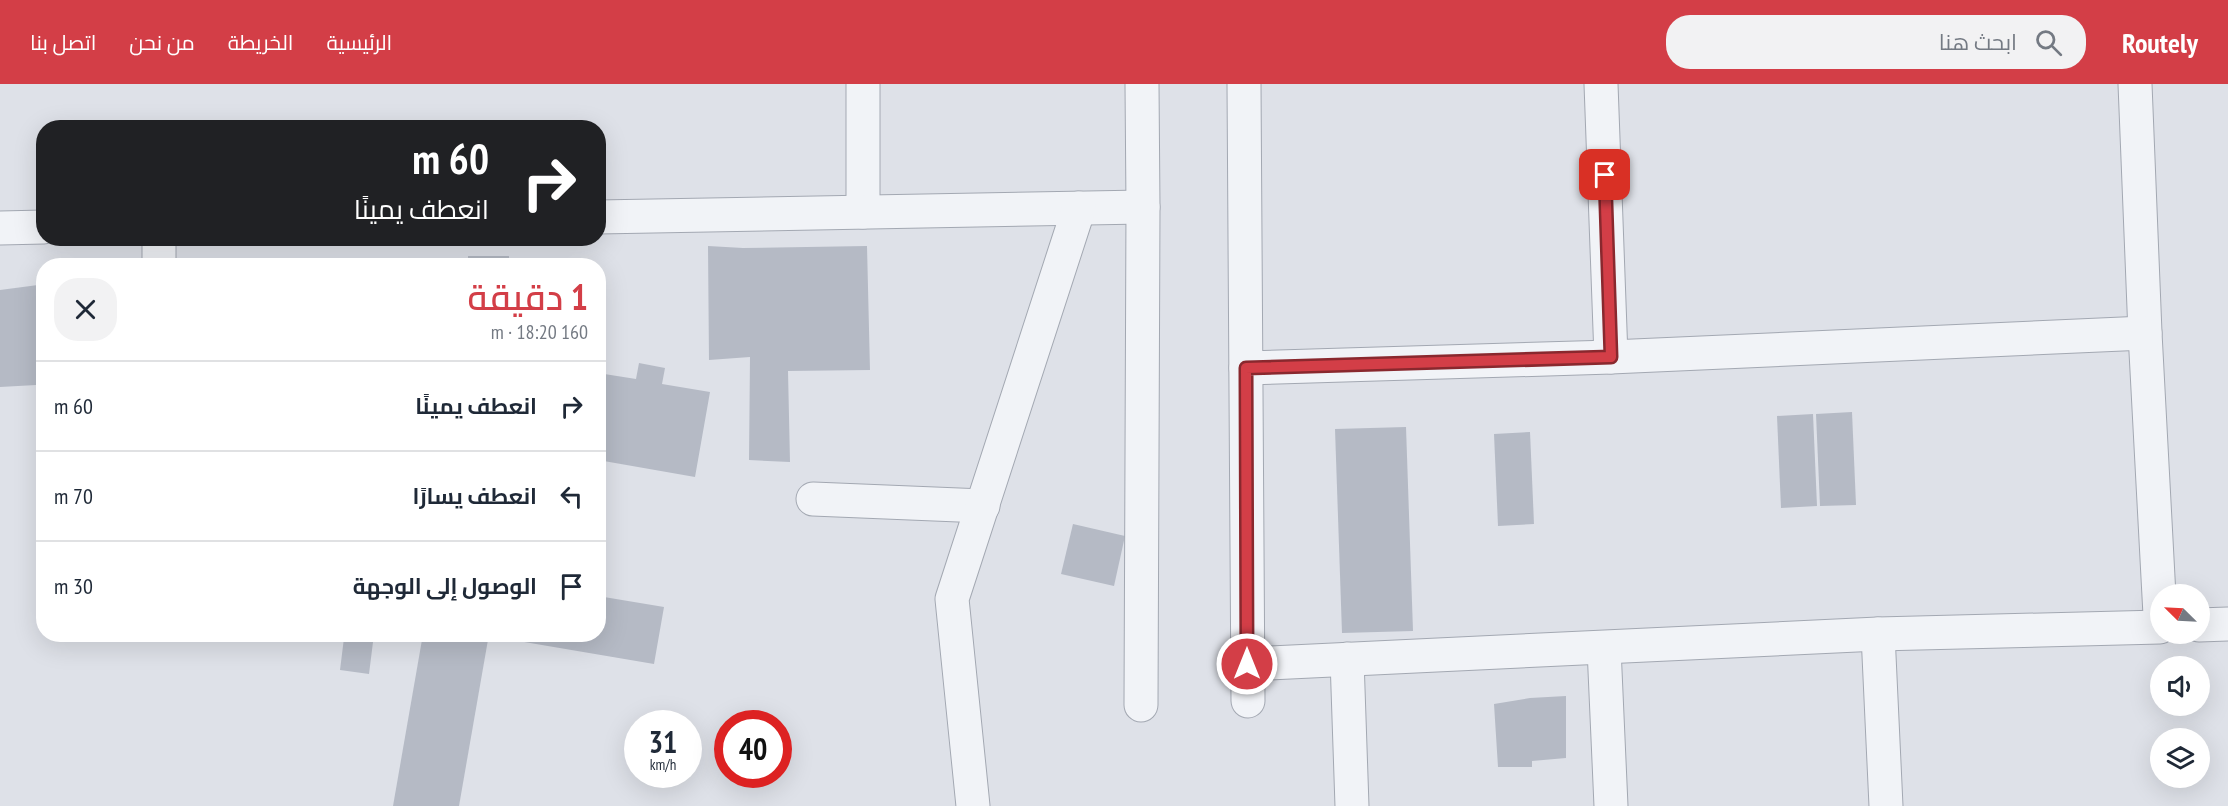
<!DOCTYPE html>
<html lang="ar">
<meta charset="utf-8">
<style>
body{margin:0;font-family:"PT Sans Narrow",Cairo,sans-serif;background:#f2f2f3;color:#1f2937;direction:rtl;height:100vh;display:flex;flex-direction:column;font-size:22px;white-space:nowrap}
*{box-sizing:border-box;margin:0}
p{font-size:20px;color:#747a83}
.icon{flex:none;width:33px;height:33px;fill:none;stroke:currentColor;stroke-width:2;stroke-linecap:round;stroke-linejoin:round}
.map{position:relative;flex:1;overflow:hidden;direction:ltr}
.side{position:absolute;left:36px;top:174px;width:570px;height:384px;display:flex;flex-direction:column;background:#fff;border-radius:24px;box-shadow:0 6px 24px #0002;direction:rtl}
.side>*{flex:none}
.hud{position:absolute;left:36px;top:36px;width:570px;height:126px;border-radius:24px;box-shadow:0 6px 24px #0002;direction:rtl;background:#202124;color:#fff;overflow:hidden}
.needle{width:39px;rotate:294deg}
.fabs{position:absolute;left:2150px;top:500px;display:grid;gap:12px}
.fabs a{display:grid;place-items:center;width:60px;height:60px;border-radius:50%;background:#fff;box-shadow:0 6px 24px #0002;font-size:30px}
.speed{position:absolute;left:624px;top:626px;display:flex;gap:12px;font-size:30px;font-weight:700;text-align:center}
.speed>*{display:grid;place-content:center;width:78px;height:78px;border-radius:50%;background:#fff;box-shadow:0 6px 24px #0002;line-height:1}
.speed small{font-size:15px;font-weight:400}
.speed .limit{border:9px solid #d22;background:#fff;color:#111}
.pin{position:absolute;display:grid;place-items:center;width:51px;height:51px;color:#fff;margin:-26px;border-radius:12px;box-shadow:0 3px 9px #0006}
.me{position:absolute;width:66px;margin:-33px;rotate:0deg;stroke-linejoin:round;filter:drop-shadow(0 0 4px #0008)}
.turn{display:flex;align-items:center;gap:21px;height:126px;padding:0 18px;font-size:27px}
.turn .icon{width:78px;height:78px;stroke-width:2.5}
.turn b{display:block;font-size:42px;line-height:51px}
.round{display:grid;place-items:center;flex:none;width:63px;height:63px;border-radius:24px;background:#f2f2f3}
.head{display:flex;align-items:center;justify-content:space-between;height:102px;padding:0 18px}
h1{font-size:36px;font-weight:600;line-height:45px;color:#d33e47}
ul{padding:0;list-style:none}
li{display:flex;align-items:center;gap:18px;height:90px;padding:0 18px;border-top:2px solid #e0e1e3}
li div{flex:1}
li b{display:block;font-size:22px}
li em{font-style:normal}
header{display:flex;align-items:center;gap:36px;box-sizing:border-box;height:84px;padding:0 30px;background:#d33e47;color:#fff}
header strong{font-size:28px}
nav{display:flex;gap:33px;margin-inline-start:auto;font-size:21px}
.search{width:420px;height:54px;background:#f2f2f3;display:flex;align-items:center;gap:15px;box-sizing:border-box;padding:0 21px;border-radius:24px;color:#747a83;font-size:22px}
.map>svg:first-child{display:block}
.building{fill:#b5bac5}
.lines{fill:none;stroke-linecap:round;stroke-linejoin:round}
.minor-casing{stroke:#a3a8b2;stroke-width:35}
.minor{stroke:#f1f3f7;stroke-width:33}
.route-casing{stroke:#89282e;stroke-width:15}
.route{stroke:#d33e47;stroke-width:10}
</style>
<header>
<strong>Routely</strong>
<div class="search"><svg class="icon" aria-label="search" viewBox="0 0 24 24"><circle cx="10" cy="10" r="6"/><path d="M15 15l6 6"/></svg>ابحث هنا</div>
<nav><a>الرئيسية</a><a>الخريطة</a><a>من نحن</a><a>اتصل بنا</a></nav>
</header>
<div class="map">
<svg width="2228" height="722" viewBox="0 0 2228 722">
<rect width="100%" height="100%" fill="#dee1e8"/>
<g class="building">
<path d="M 708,162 L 743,164 L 867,162 L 870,286 L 788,287 L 790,378 L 749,376 L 750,273 L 709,276 Z"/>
<rect x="468" y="172" width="41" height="10"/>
<path d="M 191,175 L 273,178 L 273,182 L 191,182 Z"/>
<rect x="389" y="175" width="41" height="7"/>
<path d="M 38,201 L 36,301 L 0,303 L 0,206 Z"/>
<path d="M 639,279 L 665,284 L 662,300 L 710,308 L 695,393 L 598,376 L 598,289 L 636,295 Z"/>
<path d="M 1852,328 L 1856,421 L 1820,422 L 1816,330 Z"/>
<path d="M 1813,330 L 1817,422 L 1781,424 L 1777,332 Z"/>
<path d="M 1406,343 L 1413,547 L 1342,549 L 1335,345 Z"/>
<path d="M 1530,348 L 1534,440 L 1498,442 L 1494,350 Z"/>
<path d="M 1073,440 L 1125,452 L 1114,502 L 1061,490 Z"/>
<path d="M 598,512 L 664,523 L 654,580 L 489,552 L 598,550 Z"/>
<path d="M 423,550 L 489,550 L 459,722 L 393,722 Z"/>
<path d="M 344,554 L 373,558 L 369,590 L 340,586 Z"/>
<path d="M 1566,612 L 1566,674 L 1532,677 L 1532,683 L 1498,683 L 1494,620 L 1530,614 Z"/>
</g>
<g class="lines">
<defs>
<g id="minor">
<path d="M 1244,0 L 1248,617"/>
<path d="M 1601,0 L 1611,273"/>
<path d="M 2135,0 L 2145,249 L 2160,531"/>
<path d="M 863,128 L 863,0"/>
<path d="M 598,133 L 1143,123"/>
<path d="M 0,144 L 44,143"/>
<path d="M 159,154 L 159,182"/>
<path d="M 1246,284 L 1611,273 L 2145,249"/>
<path d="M 813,415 L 983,422"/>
<path d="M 2199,541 L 2228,540"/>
<path d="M 1878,550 L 1886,722"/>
<path d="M 1604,564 L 1611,722"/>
<path d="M 1347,575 L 1352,722"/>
<path d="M 1247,580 L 1878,550 L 2160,543"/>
<path d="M 1141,621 L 1143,123 L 1142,0"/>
<path d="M 973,722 L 952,515 L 1079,124"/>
</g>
</defs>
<use href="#minor" class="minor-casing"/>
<use href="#minor" class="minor"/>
</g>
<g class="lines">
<defs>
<path id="route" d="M 1247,580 L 1246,284 L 1611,273 L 1605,91"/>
</defs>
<use href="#route" class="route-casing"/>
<use href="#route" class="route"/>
</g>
</svg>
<div class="fabs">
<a><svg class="needle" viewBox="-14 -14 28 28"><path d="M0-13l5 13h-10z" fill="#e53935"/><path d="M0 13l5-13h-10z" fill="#747a83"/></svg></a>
<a><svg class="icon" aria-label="sound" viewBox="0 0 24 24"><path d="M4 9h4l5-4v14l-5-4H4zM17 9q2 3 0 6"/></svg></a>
<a><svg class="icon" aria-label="layers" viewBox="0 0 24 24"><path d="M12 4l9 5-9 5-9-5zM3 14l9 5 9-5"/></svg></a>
</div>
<div class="speed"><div>31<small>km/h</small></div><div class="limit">40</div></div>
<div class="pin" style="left:1605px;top:91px;background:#d93025"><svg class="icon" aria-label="arrive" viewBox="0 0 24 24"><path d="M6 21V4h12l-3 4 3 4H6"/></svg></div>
<svg class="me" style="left:1247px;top:580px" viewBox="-20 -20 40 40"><circle r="17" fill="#d33e47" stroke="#fff" stroke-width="3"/><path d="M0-11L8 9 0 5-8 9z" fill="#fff"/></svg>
<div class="hud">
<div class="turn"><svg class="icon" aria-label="right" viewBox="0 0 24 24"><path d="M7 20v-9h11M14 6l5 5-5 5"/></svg><div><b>60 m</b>انعطف يمينًا</div></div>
</div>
<section class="side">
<div class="head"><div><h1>1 دقيقة</h1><p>160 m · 18:20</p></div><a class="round"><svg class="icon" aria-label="close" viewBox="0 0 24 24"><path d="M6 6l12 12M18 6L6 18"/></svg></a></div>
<ul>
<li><svg class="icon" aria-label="right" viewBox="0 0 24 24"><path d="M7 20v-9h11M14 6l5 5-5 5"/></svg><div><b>انعطف يمينًا</b></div><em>60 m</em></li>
<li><svg class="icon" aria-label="left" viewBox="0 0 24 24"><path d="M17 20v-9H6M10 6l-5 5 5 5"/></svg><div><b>انعطف يسارًا</b></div><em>70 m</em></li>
<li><svg class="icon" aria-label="arrive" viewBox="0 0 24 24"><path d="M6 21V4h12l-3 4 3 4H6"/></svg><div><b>الوصول إلى الوجهة</b></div><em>30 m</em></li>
</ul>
</section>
</div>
